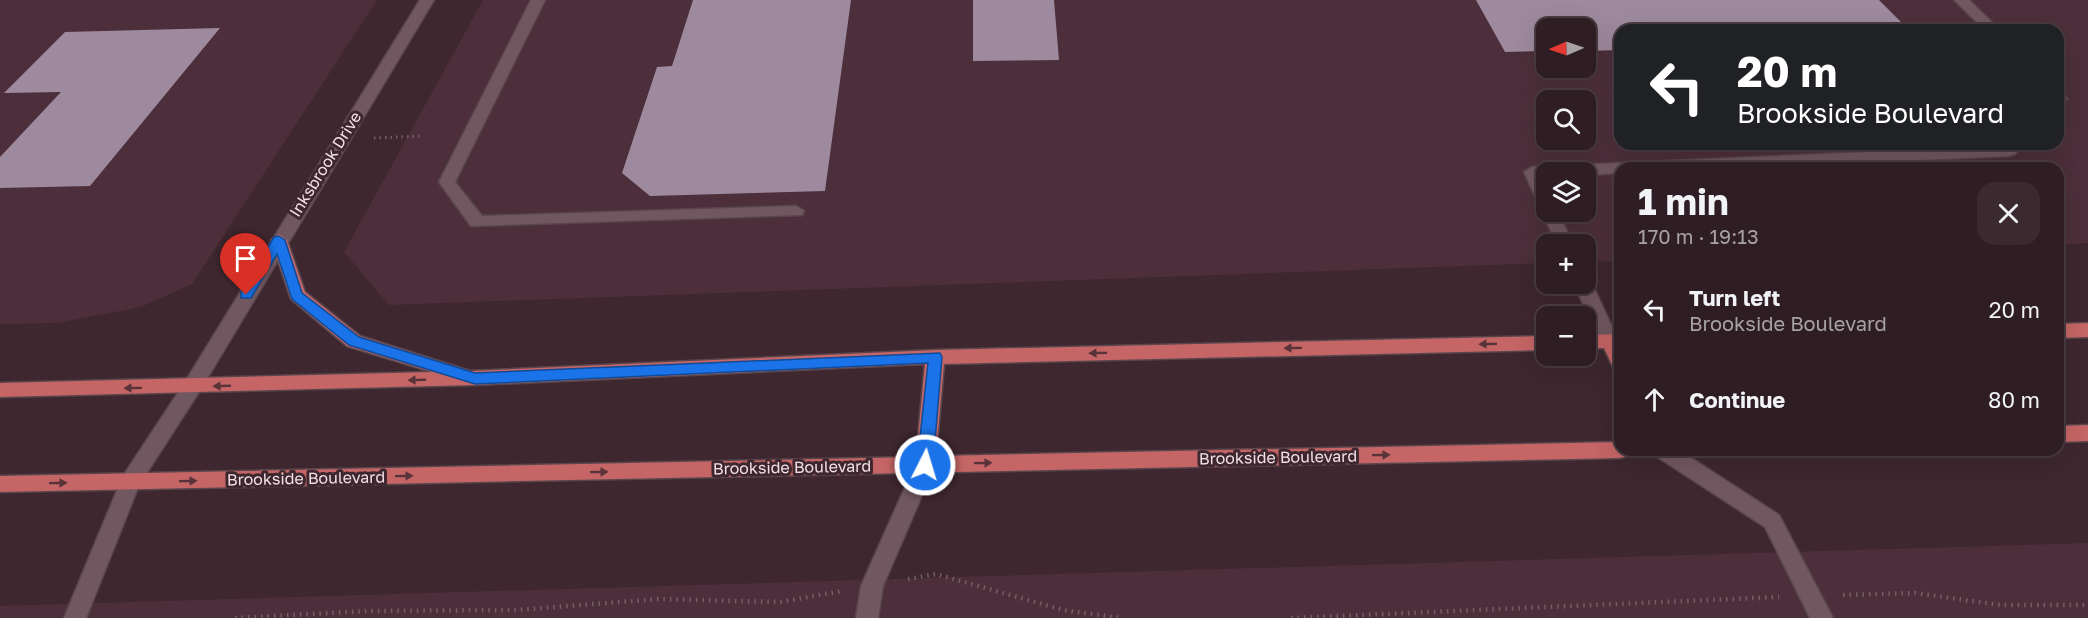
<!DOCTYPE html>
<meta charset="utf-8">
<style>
body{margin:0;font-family:"Golos Text",sans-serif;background:#3a2a30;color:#f1f3f6;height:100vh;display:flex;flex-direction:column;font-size:22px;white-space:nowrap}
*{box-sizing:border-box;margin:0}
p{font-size:20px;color:#a7a2a6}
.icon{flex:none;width:33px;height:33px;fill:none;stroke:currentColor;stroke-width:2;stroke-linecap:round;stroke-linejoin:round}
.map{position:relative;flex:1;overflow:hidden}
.panel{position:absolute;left:1614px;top:162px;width:450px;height:294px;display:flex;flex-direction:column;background:#2e1d23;border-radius:18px;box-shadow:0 6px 24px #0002,0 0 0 2px #493b41}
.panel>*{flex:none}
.hud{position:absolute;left:1614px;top:24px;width:450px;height:126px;border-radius:18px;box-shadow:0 6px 24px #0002,0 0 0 2px #493b41;background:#202124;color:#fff;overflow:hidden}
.needle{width:39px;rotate:268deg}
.controls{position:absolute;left:1536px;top:18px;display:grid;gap:12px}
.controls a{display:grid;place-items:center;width:60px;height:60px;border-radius:12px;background:#2e1d23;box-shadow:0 6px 24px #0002,0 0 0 2px #493b41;font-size:30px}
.pin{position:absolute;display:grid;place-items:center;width:51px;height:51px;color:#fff;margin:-62px -26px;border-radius:50% 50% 50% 0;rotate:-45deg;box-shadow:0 0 6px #0007}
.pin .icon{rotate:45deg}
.me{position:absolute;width:66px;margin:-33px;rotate:5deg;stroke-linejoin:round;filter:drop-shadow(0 0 4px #0008)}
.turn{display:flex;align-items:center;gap:21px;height:126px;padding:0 24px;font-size:27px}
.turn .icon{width:78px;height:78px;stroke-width:2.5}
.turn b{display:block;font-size:42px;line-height:51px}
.round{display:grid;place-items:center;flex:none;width:63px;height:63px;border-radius:18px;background:#3a2a30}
.head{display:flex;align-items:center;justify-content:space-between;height:102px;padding:0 24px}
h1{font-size:36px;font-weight:700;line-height:45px}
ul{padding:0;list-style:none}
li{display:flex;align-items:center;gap:18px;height:90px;padding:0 24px}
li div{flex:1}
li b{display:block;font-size:22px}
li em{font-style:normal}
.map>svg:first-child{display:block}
.built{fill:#4c2f3a;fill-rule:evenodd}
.building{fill:#9e8a9e}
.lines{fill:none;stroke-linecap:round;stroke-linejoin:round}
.minor-casing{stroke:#59464d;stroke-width:3}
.major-casing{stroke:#59464d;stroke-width:3}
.path-far1{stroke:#745f66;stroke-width:3;stroke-dasharray:1.5 4;stroke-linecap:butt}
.path{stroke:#745f66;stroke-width:4.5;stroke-dasharray:1.5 5;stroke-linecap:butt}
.minor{fill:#715760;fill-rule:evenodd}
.major{fill:#c56565;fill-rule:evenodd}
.oneway{fill:#59333a}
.route{fill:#1a73e8;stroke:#114b97;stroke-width:1.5}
.labels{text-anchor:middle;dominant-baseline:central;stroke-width:6;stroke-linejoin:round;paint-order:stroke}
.street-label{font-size:16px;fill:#f1e1e6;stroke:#3e272f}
</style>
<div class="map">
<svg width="2088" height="618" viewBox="0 0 2088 618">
<rect width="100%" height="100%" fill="#3e272f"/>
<g class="built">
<path d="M 0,0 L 377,0 L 192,284 L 141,307 L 57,323 L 0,324 Z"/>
<path d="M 483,0 L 2088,0 L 2088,243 L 2058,245 L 2058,168 L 1620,168 L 1620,261 L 1586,262 L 1586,244 L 1546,244 L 1546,263 L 389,305 L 344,252 ZM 1546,28 L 1586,28 L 1586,68 L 1546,68 ZM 1620,30 L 2058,30 L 2058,144 L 1620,144 ZM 1546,100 L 1586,100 L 1586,140 L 1546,140 ZM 1546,172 L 1586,172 L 1586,212 L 1546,212 Z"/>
<path d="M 2088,543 L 2088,618 L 0,618 L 0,606 Z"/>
</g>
<g class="building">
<path d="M 693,0 L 851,0 L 825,191 L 650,196 L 622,173 L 657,67 L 672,66 Z"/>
<path d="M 973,0 L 1054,0 L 1059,60 L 973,61 Z"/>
<path d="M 1476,0 L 1879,0 L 1909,30 L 1620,30 L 1620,50 L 1586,51 L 1586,28 L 1546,28 L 1546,51 L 1505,52 Z"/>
<path d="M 220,28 L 90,186 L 0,188 L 0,157 L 61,92 L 4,93 L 65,32 Z"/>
</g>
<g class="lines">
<defs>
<g id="minor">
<path d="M 420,0 L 434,0 L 199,392 L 139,485 L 86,618 L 64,618 L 123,476 L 185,382 Z"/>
<path d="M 531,0 L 545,0 L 455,182 L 482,216 L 796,206 L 804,211 L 802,215 L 471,226 L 439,182 Z"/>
<path d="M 1954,0 L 1969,0 L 2000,30 L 1985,30 Z"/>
<path d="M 2058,92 L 2063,93 L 2067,99 L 2058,105 Z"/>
<path d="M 2007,144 L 2024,144 L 2015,154 L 2009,156 L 1741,168 L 1620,168 L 1620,173 L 1586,175 L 1586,172 L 1546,172 L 1546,176 L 1542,177 L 1546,186 L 1546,212 L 1558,212 L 1573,244 L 1557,244 L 1542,212 L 1545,208 L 1538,203 L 1524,172 L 1532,167 L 2005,146 Z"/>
<path d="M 1586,279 L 1592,284 L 1619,342 L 1617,347 L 1603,347 L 1574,284 L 1586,284 Z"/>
<path d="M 1653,450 L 1679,450 L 1779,515 L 1833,618 L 1810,618 L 1765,527 L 1656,456 Z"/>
<path d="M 925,457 L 932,459 L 935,465 L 883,586 L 878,618 L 856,618 L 861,586 L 915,465 L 918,459 Z"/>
</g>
<g id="major">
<path d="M 279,234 L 287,240 L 305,292 L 360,336 L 470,371 L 935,350 L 1546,336 L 1546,350 L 944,364 L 936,456 L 1620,442 L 1620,450 L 1630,450 L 1627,456 L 1620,458 L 0,492 L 0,476 L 916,457 L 925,364 L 475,385 L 0,397 L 0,383 L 432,372 L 347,346 L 291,299 L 271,240 Z"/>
<path d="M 2088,323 L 2088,337 L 2058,338 L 2058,324 Z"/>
<path d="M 1620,334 L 1620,369 L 1613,367 L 1604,348 L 1586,349 L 1586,335 Z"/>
<path d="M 2088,425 L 2088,441 L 2058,442 L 2058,426 Z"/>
</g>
</defs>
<use href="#minor" class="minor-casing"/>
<use href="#major" class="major-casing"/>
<path class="path-far1" d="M 374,138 L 423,136"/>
<g class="path">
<path d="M 908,579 L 936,574 L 1063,610 L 1121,618"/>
<path d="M 1843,595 L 1915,593 L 2000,605 L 2088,605"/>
<path d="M 235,618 L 367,611 L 516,610 L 659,599 L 780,602 L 842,591"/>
<path d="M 1291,618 L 1779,597"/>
</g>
<use href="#minor" class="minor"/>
<use href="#major" class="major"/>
</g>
<defs><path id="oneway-solid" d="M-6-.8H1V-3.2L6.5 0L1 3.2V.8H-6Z" transform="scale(1.5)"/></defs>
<g class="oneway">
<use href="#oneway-solid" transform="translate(1488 344) rotate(179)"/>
<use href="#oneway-solid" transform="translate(1293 348) rotate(179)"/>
<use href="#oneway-solid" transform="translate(1098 353) rotate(179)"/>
<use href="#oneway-solid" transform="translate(417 380) rotate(178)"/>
<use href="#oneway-solid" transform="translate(222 386) rotate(178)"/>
<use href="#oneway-solid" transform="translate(133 388) rotate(179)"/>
<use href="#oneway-solid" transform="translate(1381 455) rotate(-1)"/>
<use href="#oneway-solid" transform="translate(983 463) rotate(-1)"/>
<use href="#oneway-solid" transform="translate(599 472) rotate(-1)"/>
<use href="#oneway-solid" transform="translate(404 476) rotate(-1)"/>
<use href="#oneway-solid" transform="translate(188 481) rotate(-1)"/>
<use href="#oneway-solid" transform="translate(58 483) rotate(-1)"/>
</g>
<path class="route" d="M 279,236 L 285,240 L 302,293 L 359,337 L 475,373 L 940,353 L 942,357 L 933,465 L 925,471 L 917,465 L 928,363 L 475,384 L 349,345 L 292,299 L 277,254 L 251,298 L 241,298 L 241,292 L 274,237 Z"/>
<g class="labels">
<g class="street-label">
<text transform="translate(325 164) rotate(-58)">Inksbrook Drive</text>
<text transform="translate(1278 457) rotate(-1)">Brookside Boulevard</text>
<text transform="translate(792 467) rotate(-1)">Brookside Boulevard</text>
<text transform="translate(306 478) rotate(-1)">Brookside Boulevard</text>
</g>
</g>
</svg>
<div class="controls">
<a><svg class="needle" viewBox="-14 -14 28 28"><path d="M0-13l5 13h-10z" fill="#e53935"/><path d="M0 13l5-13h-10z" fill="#a7a2a6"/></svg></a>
<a><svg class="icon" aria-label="search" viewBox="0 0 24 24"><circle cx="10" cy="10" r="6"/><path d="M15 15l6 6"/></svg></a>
<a><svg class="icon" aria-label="layers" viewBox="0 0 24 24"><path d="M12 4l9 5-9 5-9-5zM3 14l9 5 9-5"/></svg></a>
<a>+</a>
<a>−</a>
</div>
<div class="pin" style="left:246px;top:295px;background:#d93025"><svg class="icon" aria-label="arrive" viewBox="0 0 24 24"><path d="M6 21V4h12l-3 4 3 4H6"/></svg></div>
<svg class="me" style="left:925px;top:465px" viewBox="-20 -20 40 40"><circle r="17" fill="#1a73e8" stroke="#fff" stroke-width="3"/><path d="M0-11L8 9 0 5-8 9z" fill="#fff"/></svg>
<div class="hud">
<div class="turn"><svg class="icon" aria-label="left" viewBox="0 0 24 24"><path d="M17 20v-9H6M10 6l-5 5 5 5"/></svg><div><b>20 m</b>Brookside Boulevard</div></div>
</div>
<section class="panel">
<div class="head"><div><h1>1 min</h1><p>170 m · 19:13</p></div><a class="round"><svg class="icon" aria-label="close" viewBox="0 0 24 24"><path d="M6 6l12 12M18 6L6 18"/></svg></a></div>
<ul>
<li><svg class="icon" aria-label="left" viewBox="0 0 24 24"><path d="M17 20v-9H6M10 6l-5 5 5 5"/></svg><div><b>Turn left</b><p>Brookside Boulevard</p></div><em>20 m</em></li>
<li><svg class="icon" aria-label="ahead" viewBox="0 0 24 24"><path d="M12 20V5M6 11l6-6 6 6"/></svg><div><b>Continue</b></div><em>80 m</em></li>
</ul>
</section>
</div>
